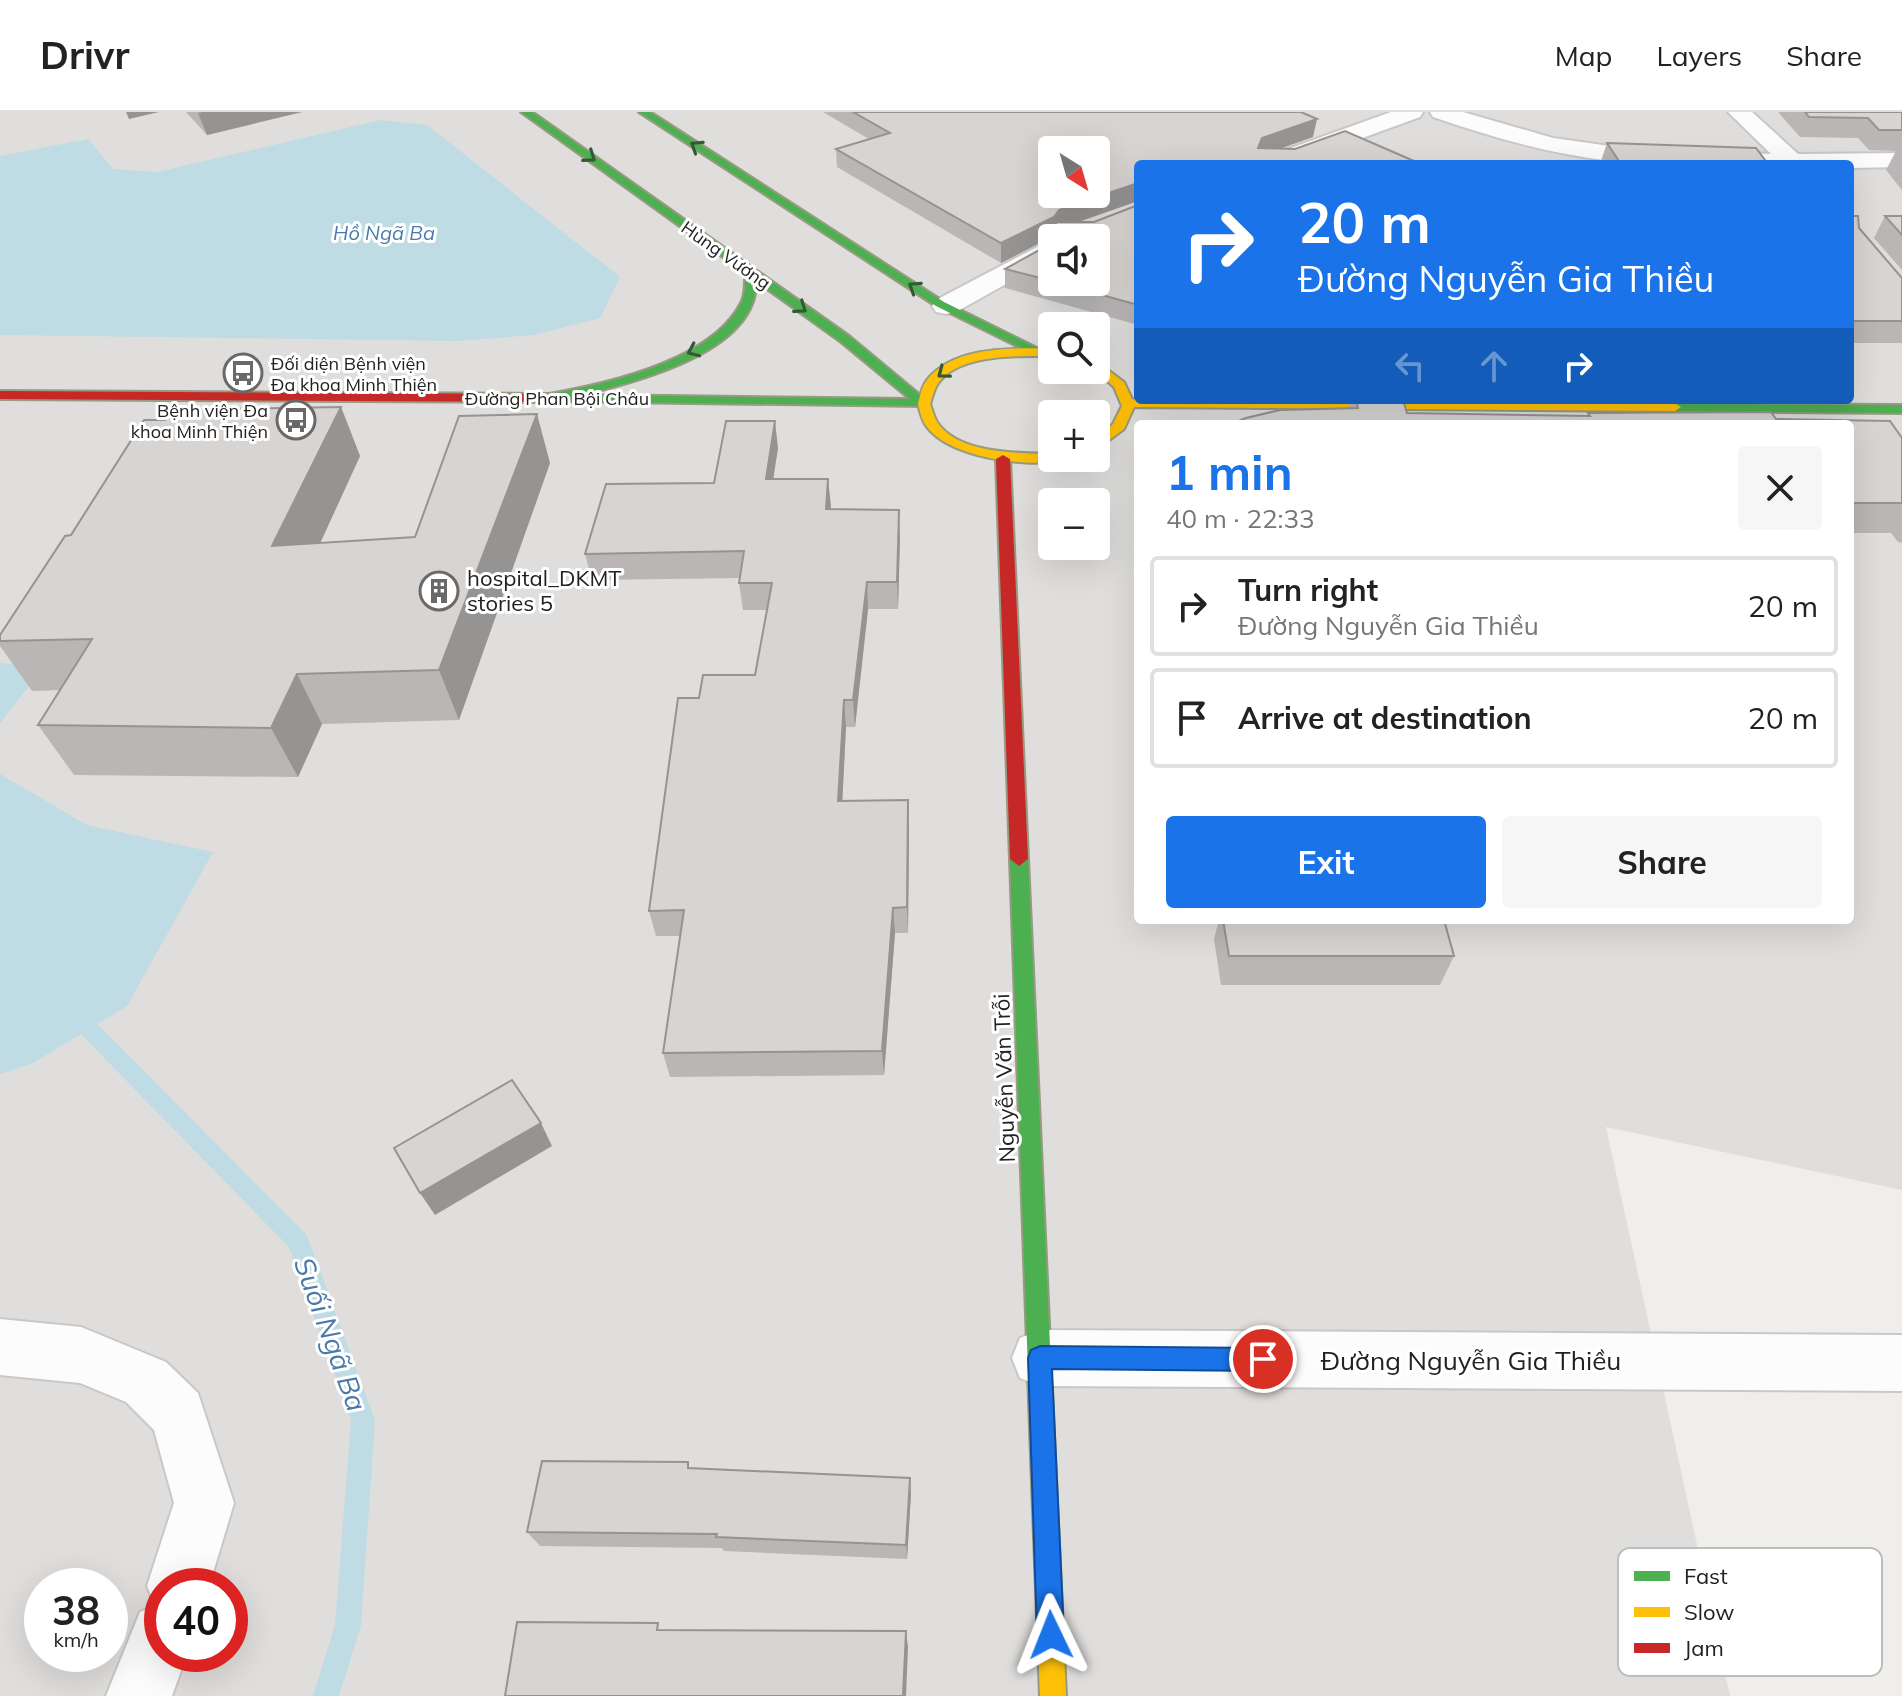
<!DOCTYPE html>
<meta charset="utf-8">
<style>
body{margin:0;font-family:Mulish,sans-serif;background:#f6f6f6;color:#222;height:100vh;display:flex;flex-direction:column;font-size:30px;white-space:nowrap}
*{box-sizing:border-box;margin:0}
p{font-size:26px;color:#767676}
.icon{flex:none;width:44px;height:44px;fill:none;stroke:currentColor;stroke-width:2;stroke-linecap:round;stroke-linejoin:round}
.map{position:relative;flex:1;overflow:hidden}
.side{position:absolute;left:1134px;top:308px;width:720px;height:504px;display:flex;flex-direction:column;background:#fff;border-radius:8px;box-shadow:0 8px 32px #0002}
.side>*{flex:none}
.banner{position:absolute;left:1134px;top:48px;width:720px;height:244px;border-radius:8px;box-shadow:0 8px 32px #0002;background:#1a73e8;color:#fff;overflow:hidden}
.needle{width:52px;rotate:143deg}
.buttons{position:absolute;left:1038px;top:24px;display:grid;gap:16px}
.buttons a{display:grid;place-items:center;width:72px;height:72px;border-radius:8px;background:#fff;box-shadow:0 8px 32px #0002;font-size:40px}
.speed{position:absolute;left:24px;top:1456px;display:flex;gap:16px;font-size:40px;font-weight:700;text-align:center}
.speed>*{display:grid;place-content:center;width:104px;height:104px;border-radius:50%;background:#fff;box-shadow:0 8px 32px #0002;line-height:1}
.speed small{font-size:20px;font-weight:400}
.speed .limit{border:12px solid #d22;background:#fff;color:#111}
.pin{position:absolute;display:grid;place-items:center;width:68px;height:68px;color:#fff;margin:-34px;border:4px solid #fff;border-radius:50%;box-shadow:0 2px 8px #0007}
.me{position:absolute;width:88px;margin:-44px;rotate:358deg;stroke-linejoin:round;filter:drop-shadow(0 0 6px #0008)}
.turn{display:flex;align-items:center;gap:28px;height:168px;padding:0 32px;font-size:36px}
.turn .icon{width:104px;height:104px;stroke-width:2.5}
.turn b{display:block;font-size:56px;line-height:68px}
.lanes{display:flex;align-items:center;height:76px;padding:0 32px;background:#0003;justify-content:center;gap:40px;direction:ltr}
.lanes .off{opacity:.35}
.round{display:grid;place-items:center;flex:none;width:84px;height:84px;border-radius:8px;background:#f6f6f6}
.summary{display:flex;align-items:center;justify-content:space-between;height:136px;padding:0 32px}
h1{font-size:48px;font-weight:700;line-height:60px;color:#1a73e8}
.cta{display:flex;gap:16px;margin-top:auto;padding:16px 32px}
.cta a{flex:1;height:92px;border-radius:8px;background:#1a73e8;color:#fff;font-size:32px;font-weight:700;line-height:92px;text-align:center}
.cta a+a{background:#f6f6f6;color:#222}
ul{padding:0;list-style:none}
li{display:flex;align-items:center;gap:24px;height:100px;margin:0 16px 12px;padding:0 16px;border:4px solid #e0e0e0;border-radius:8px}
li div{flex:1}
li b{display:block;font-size:30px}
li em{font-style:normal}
header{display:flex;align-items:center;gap:48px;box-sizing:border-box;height:112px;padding:0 40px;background:#fff;border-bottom:2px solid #e0e0e0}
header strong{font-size:38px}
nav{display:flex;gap:44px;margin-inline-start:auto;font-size:28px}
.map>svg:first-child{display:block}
.residential{fill:#dfdedc;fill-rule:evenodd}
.water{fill:#bfdbe3}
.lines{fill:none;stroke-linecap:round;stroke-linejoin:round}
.stream{fill:#bfdbe3;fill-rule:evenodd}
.street-casing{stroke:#c9c8c7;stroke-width:4}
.fast-casing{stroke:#999a82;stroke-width:4}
.slow-casing{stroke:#999a82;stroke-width:4}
.jam-casing{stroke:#999a82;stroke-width:4}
.street{fill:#fdfcfc;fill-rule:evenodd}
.fast{fill:#4caf50;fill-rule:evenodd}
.slow{fill:#ffc107;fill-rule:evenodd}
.jam{fill:#c62828;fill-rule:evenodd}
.wall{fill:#b9b6b5}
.shaded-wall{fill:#969493}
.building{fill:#d7d4d2;stroke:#969493;stroke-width:2;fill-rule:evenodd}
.oneway{stroke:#335a34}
.route{fill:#1a73e8;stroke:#114b97;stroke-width:2}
.labels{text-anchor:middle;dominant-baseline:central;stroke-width:6;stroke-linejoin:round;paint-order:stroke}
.far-street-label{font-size:18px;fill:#222;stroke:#fff}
.far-poi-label{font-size:18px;fill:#222;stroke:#fff;text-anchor:start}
.far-water-label{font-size:20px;font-style:italic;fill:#4a7aab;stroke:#fff}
.poi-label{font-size:22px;fill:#222;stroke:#fff;text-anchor:start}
.street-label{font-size:22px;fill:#222;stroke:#fff}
.near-street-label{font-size:26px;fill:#222;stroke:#fff}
.near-water-label{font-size:28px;font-style:italic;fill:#4a7aab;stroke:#fff}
.key{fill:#fff;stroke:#bdbdbd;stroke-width:2}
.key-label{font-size:22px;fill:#222}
</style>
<header>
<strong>Drivr</strong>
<nav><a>Map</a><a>Layers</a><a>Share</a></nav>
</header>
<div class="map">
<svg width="1902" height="1584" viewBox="0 0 1902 1584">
<rect width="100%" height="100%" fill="#f0eeeb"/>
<path class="residential" d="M 0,0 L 1902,0 L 1902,1078 L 1606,1015 L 1730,1584 L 0,1584 ZM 1052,38 L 1096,38 L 1096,82 L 1052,82 ZM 1138,52 L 1850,52 L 1850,288 L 1138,288 ZM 1052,126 L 1096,126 L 1096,170 L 1052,170 ZM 1052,214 L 1096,214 L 1096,258 L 1052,258 ZM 1052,302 L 1096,302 L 1096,346 L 1052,346 ZM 1138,312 L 1850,312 L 1850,808 L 1138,808 ZM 1052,390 L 1096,390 L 1096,434 L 1052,434 ZM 42,1474 L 110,1474 L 110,1542 L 42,1542 ZM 162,1474 L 230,1474 L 230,1542 L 162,1542 Z"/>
<g class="water">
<path d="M 381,8 L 427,13 L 620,165 L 600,206 L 534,223 L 458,229 L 0,223 L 0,44 L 88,27 L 113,57 L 157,60 Z"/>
<path d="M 0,551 L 44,555 L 0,611 Z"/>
<path d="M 0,662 L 87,713 L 213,740 L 127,894 L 33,951 L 0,962 Z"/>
</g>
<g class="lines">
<path class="stream" d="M 74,894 L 81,896 L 306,1122 L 309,1129 L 375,1308 L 361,1513 L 339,1584 L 313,1584 L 335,1513 L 351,1308 L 289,1135 L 67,908 L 64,902 L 67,896 Z"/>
<defs>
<g id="street">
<path d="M 1391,0 L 1423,0 L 1420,5 L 1291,52 L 1257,52 L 1260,47 Z"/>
<path d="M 1430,0 L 1463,0 L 1553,26 L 1610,34 L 1771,42 L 1728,0 L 1752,0 L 1798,42 L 1902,41 L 1902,55 L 1850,56 L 1850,52 C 1771,52 1689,58 1611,49 C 1550,42 1491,25 1433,5 Z"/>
<path d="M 1052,127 L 1052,146 L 956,200 L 946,202 L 936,200 L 932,194 L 936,188 Z"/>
<path d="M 0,1207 L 81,1215 L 166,1250 L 198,1281 L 234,1391 L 209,1474 L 162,1474 L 162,1542 L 187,1542 L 172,1584 L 106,1584 L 140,1500 L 155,1493 L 147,1474 L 174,1391 L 154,1318 L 126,1290 L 80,1271 L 0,1263 Z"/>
<path d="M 1040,1218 L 1902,1223 L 1902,1279 L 1040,1274 L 1020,1266 L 1012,1246 L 1020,1226 Z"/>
</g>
<g id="fast">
<path d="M 521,0 L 532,0 L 849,224 L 926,288 L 926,294 L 544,289 L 544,283 C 603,273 711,250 741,191 C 746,182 745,171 745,161 ZM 756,169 L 841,230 L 910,287 L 583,283 C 637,269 758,240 756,169 Z"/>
<path d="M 639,0 L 650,0 L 944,190 L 1039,237 L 1029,240 L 936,194 Z"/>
<path d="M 1671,292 L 1902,293 L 1902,301 L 1675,299 L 1669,295 Z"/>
<path d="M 1019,740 L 1028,747 L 1055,1345 L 1052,1354 L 1043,1357 L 1034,1354 L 1031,1345 L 1010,747 Z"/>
</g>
<g id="slow">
<path d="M 1052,236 L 1052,244 C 1019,244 957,241 937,273 C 934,278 932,286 930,292 C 932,297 934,305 937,310 C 958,342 1018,341 1052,342 L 1052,346 L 1060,346 L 1058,349 C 1022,355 950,345 927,315 C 922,309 920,299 918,292 C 920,284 922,274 927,268 C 955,233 1013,237 1052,236 Z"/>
<path d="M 1096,249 L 1124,270 L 1132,287 L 1138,288 L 1675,291 L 1681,295 L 1675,299 L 1134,295 L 1124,317 L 1096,338 L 1096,327 L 1113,312 L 1122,294 L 1114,275 L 1095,258 Z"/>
<path d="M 1043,1333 L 1052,1336 L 1055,1345 L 1066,1584 L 1040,1584 L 1031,1345 L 1034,1336 Z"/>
</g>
<g id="jam">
<path d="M 0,279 L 548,282 L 554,286 L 548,290 L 0,287 Z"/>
<path d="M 1003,343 L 1010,347 L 1028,747 L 1019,754 L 1010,747 L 996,347 Z"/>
</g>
</defs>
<use href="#street" class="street-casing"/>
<use href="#fast" class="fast-casing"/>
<use href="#slow" class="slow-casing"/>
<use href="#jam" class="jam-casing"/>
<use href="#street" class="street"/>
<use href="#fast" class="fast"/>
<use href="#slow" class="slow"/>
<use href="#jam" class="jam"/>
</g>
<g class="wall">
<path d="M 186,0 L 302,0 L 207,23 Z"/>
<path d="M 823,0 L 1301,0 L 1313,25 L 1281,36 L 1414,49 L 1138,52 L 1138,89 L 1079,110 L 1094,110 L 1138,93 L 1138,213 L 1005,176 L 1005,157 L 1052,131 L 1052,170 L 1096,170 L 1055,121 L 1053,124 L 1001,151 L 837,55 L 836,37 L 869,27 Z"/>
<path d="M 1778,0 L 1902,0 L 1902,78 L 1886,58 L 1896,39 L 1869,38 L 1858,26 L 1800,25 Z"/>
<path d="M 1607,31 L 1768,52 L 1600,52 Z"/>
<path d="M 1850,104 L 1902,166 L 1902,231 L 1850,231 Z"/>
<path d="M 1885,104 L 1902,104 L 1902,158 L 1874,126 Z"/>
<path d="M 1350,288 L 1403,288 L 1407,301 L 1587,304 L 1588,301 L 1771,300 L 1776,307 L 1890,309 L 1902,326 L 1902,431 L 1898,430 L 1891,421 L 1850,421 L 1850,312 L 1231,312 L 1246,306 L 1280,298 L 1348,297 Z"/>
<path d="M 341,295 L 360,344 L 320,431 L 415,425 L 550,351 L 459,608 L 322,612 L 298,665 L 74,663 L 38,613 L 60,578 L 32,579 L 0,534 L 0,523 L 71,423 Z"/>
<path d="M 778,336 L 773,367 L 831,394 L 830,397 L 900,425 L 898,497 L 868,497 L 855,615 L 846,615 L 842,689 L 909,714 L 908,821 L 895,821 L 884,963 L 670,965 L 663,941 L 680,824 L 656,824 L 649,799 L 699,586 L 755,563 L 767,498 L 743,498 L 739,471 L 740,466 L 592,468 L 585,442 Z"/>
<path d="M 1219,808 L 1444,808 L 1454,844 L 1440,873 L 1221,873 L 1214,827 Z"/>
<path d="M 691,1356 L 911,1382 L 907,1447 L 724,1439 L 722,1436 L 540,1434 L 527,1420 Z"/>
</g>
<g class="shaded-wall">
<path d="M 126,0 L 159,0 L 129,7 Z"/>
<path d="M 202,0 L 302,0 L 207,23 L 198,1 Z"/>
<path d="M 1317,7 L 1313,25 L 1259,44 L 1258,36 L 1262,26 Z"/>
<path d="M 1138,71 L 1138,89 L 1058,117 L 1053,124 L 1001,151 L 1001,131 L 1059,98 Z"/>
<path d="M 341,295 L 360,344 L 296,484 L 272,434 Z"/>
<path d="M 537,302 L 550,351 L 459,608 L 439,558 Z"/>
<path d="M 775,309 L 778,336 L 769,394 L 766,367 Z"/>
<path d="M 828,367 L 831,394 L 828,424 L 826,397 Z"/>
<path d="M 899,398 L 900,425 L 898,497 L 897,470 Z"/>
<path d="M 867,470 L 868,497 L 855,615 L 853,588 Z"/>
<path d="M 297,562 L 322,612 L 298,665 L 271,616 Z"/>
<path d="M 844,588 L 846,615 L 841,716 L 838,689 Z"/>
<path d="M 908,688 L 909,714 L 908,821 L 907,795 Z"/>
<path d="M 893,796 L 895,821 L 884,963 L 882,939 Z"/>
<path d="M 541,1011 L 552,1034 L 435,1103 L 420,1081 Z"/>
<path d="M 910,1366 L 911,1382 L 907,1447 L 906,1433 Z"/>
<path d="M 906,1519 L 908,1535 L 906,1584 L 903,1584 Z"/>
</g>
<g class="building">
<path d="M 853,0 L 1301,0 L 1317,7 L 1262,26 L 1258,36 L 1295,37 L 1345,19 L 1414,49 L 1406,52 L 1138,52 L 1138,71 L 1059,98 L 1054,105 L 1001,131 L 836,37 L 890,21 ZM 1052,38 L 1096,38 L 1096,82 L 1052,82 Z"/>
<path d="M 1805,0 L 1902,0 L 1902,18 L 1879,18 L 1868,6 L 1809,5 Z"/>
<path d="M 1607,31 L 1756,36 L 1768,52 L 1621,52 Z"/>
<path d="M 1138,93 L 1138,193 L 1055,170 L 1096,170 L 1096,126 L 1055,126 L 1056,110 L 1094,110 Z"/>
<path d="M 1850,104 L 1858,104 L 1859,116 L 1902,166 L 1902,209 L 1850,209 Z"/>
<path d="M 1885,104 L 1902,104 L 1902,123 Z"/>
<path d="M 1052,131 L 1052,169 L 1005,157 Z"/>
<path d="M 1356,288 L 1403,288 L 1407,301 L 1590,304 L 1588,301 L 1771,300 L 1776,307 L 1890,309 L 1902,326 L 1902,391 L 1850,391 L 1850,312 L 1231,312 L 1246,306 L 1280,298 L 1358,296 Z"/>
<path d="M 341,295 L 272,434 L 415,425 L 459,304 L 537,302 L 439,558 L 297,562 L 271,616 L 38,613 L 92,527 L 0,529 L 0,523 L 65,424 L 71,423 L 144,308 L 165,308 L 170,298 Z"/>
<path d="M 726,309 L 775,309 L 766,367 L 828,367 L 826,397 L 899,398 L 897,470 L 867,470 L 853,588 L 844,588 L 838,689 L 908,688 L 907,795 L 893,796 L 882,939 L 663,941 L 684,798 L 649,799 L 678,586 L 699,586 L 703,563 L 755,563 L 772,471 L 739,471 L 744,439 L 585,442 L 606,372 L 714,371 Z"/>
<path d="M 1223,808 L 1444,808 L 1454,844 L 1229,844 Z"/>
<path d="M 512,968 L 541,1011 L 420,1081 L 394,1036 Z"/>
<path d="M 542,1349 L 688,1350 L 688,1356 L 910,1366 L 906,1433 L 716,1425 L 717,1422 L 527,1420 Z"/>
<path d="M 517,1510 L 658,1511 L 657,1518 L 906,1519 L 903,1584 L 505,1584 Z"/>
</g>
<defs><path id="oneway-chevron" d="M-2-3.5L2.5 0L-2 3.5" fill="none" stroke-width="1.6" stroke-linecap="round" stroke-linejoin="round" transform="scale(2)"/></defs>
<g class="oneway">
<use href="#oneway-chevron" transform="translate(696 34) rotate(-147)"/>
<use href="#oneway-chevron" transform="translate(590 45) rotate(35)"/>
<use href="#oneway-chevron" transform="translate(914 175) rotate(-147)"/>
<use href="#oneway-chevron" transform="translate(801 196) rotate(35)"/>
<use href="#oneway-chevron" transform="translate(693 239) rotate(156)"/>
<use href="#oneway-chevron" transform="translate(943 261) rotate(143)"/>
</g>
<path class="route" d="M 1040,1234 L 1263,1236 L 1271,1239 L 1275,1247 L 1271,1255 L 1263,1259 L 1052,1257 L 1064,1523 L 1060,1532 L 1051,1536 L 1041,1532 L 1037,1523 L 1028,1246 L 1031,1238 Z"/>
<defs>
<symbol id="bus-ring" viewBox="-11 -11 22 22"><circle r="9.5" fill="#fff" stroke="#6a6968" stroke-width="1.5"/><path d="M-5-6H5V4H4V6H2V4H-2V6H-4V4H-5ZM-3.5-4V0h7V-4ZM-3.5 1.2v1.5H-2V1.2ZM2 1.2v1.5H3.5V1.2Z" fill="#6a6968"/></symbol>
<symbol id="building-ring" viewBox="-11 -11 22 22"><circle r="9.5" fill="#fff" stroke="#6a6968" stroke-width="1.5"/><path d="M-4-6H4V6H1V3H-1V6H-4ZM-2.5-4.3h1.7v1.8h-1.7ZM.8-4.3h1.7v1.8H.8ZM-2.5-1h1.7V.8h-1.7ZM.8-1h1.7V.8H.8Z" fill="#6a6968"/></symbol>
</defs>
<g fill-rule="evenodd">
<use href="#bus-ring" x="221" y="239" width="44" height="44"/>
<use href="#bus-ring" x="274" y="286" width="44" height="44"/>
<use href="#building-ring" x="417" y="457" width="44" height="44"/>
</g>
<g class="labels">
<g class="far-street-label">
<text transform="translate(726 143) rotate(35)">Hùng Vương</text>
<text x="557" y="286">Đường Phan Bội Châu</text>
</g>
<g class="far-poi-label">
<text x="271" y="251">Đối diện Bệnh viện<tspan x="271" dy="21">Đa khoa Minh Thiện</tspan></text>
<text x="268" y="298" text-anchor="end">Bệnh viện Đa<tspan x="268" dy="21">khoa Minh Thiện</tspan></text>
</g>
<g class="far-water-label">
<text x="384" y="120">Hồ Ngã Ba</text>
</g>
<g class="poi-label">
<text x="467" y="466">hospital_DKMT<tspan x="467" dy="25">stories 5</tspan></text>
</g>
<g class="street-label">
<text transform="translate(1004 966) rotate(-92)">Nguyễn Văn Trỗi</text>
</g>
<g class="near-street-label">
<text x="1471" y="1248">Đường Nguyễn Gia Thiều</text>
</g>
<g class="near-water-label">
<text transform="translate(331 1222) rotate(70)">Suối Ngã Ba</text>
</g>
</g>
<rect x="1618" y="1436" width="264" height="128" rx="12" class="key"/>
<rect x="1634" y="1459" width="36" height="10" fill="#4caf50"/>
<rect x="1634" y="1495" width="36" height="10" fill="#ffc107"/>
<rect x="1634" y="1531" width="36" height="10" fill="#c62828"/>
<g class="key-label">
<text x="1684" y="1472">Fast</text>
<text x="1684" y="1508">Slow</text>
<text x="1684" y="1544">Jam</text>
</g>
</svg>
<div class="buttons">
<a><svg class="needle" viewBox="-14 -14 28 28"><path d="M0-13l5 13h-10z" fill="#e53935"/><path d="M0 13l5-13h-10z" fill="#767676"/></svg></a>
<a><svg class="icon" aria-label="sound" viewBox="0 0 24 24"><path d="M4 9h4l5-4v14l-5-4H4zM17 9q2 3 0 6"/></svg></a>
<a><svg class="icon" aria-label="search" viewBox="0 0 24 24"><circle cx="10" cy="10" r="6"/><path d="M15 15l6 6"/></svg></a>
<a>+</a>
<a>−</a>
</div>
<div class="speed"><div>38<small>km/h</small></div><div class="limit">40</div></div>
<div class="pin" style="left:1263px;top:1247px;background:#d93025"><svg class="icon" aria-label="arrive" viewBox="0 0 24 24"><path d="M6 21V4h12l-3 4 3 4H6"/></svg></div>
<svg class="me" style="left:1051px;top:1523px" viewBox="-20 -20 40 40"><path d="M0-17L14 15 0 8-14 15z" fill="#1a73e8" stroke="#fff" stroke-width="4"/></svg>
<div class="banner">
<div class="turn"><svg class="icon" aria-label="right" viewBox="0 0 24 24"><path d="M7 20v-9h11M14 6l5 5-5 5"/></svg><div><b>20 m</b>Đường Nguyễn Gia Thiều</div></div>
<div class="lanes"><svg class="icon off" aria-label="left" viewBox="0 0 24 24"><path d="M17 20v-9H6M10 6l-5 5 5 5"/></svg><svg class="icon off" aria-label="ahead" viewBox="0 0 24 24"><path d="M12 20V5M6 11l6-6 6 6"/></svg><svg class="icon" aria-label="right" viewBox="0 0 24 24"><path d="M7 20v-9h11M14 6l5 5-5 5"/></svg></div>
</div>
<section class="side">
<div class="summary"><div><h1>1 min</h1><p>40 m · 22:33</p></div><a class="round"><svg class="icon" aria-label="close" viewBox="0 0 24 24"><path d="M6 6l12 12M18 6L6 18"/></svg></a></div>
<ul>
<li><svg class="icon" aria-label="right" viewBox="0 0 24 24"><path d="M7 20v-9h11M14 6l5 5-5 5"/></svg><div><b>Turn right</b><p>Đường Nguyễn Gia Thiều</p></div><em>20 m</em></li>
<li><svg class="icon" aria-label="arrive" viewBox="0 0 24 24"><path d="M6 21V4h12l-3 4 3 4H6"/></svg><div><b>Arrive at destination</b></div><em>20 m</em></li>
</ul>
<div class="cta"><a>Exit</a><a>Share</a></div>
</section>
</div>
